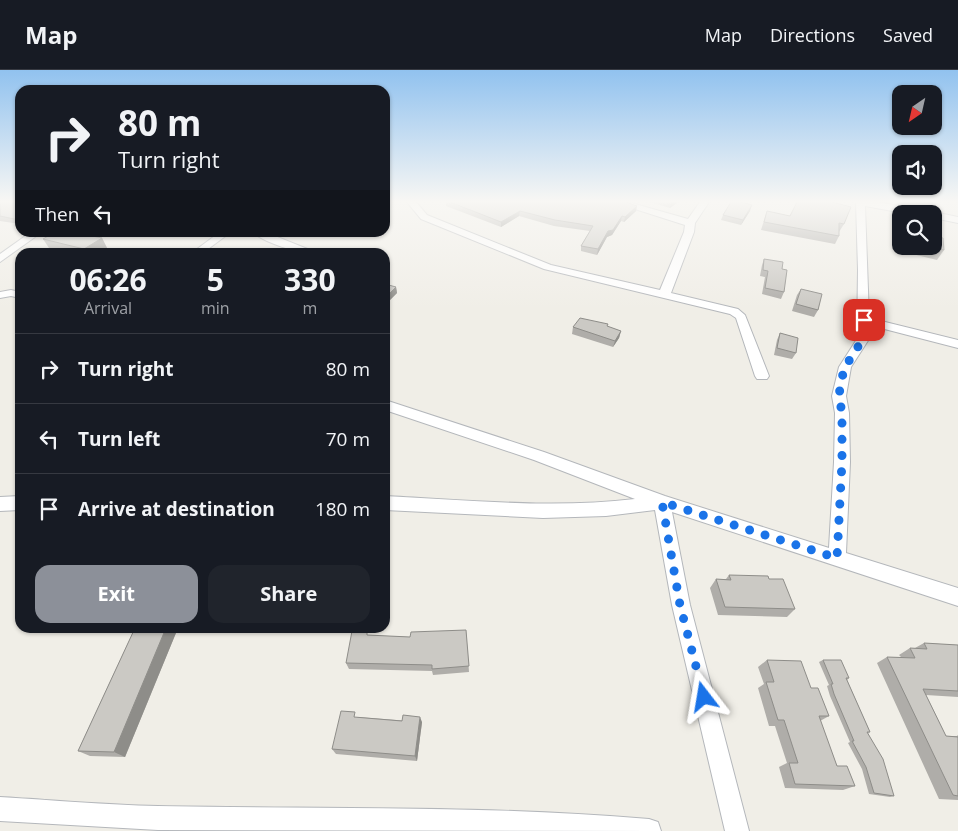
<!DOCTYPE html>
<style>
body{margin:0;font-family:"Open Sans",sans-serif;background:#20242c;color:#f1f3f6;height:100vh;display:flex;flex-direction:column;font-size:19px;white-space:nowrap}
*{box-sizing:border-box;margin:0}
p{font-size:16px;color:#9ea1a6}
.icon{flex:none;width:28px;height:28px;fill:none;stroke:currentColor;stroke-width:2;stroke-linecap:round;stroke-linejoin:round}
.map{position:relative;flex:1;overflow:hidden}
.panel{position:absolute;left:15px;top:178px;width:375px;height:385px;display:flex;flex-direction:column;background:#171b24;border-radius:15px;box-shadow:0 1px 4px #0004}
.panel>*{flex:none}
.banner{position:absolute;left:15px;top:15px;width:375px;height:152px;border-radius:15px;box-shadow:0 1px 4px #0004;background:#171b24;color:#f1f3f6;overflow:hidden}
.needle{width:32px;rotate:214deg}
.tools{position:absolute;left:892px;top:15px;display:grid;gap:10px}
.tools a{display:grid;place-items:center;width:50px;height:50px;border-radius:10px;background:#171b24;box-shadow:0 1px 4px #0004;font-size:25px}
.pin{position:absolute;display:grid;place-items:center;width:42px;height:42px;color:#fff;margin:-21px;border-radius:10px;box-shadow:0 2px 8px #0006}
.me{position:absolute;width:55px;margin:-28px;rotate:346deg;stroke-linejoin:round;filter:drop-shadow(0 0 4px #0008)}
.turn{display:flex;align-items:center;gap:18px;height:105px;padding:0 20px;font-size:22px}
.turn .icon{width:65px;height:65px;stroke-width:2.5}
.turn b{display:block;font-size:35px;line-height:42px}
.then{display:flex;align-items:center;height:48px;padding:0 20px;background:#0003;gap:10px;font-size:19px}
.eta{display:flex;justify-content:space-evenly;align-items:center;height:85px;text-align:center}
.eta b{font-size:30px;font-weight:700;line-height:35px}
.cta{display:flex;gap:10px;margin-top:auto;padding:10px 20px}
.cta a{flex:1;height:58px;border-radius:15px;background:#8c9099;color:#fff;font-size:20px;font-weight:700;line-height:58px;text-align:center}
.cta a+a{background:#20242c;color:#f1f3f6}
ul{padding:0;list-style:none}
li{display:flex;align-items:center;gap:15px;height:70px;padding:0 20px;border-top:1px solid #363941}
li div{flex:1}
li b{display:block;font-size:19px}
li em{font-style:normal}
header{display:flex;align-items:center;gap:30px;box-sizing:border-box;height:70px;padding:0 25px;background:#171b24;border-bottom:1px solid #363941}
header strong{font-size:24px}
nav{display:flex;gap:28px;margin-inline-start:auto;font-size:18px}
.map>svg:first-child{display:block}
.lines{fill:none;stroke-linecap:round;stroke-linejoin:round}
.minor-casing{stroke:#b4b7bb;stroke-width:2}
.minor{fill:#fff;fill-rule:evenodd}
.wall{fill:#afada9}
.shaded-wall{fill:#8e8d89}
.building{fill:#cbc9c4;stroke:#8e8d89}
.route{stroke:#1a73e8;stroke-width:9;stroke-dasharray:0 16.2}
</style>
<header>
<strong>Map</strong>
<nav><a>Map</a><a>Directions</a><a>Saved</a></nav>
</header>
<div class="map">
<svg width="958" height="761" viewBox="0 0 958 761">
<rect width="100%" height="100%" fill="#f0eee7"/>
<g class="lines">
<defs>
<g id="minor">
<path d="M 407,132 L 416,132 L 427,145 L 551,195 L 660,220 L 684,162 L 685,155 L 613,132 L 628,132 L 688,149 L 700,132 L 709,132 L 695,153 L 694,162 L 671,223 L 738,239 L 745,245 L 769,306 L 767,309 L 757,309 L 755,306 L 736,248 L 730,244 L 544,199 L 421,149 Z"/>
<path d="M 856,132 L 877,132 L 925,141 L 929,144 L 909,144 L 865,136 L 869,248 L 958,270 L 958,278 L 869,255 L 869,269 L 851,297 L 846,326 L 849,343 L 850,392 L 846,483 L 958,518 L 958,536 L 672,442 L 690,535 L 749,761 L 725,761 L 672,535 L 655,440 L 606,446 L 543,448 L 385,440 L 385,426 C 468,430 552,439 635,429 L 534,390 L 385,340 L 385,330 L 544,382 L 665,426 L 829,478 L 834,392 L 835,343 L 832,326 L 839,297 L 857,269 L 858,200 Z"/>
<path d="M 934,142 L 958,147 L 958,153 L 934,148 L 934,144 L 930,144 Z"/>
<path d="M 31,162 L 42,162 L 0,192 L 0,184 Z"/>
<path d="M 220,162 L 231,162 L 204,182 L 193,182 Z"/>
<path d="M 252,162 L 265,162 L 315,182 C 298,184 265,173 252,162 Z"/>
<path d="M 11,220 L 20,222 L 20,228 L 11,226 L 0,228 L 0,222 Z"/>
<path d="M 20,426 L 20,440 L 0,441 L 0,427 Z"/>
<path d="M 0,727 C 53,730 106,735 158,736 C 322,739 485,735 649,749 L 658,752 L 661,761 L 158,760 L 0,751 Z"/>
</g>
</defs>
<use href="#minor" class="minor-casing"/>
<use href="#minor" class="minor"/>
</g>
<g class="wall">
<path d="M 0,132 L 20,132 L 20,154 L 0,151 Z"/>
<path d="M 446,132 L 626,132 L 636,141 L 624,152 L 621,151 L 612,165 L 607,167 L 597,185 L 581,181 L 581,176 L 590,161 L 554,156 L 519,146 L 501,157 L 446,136 Z"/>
<path d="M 650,132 L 678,132 L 670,138 Z"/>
<path d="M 750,141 L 741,155 L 721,150 L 723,145 Z"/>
<path d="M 767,141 L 790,146 L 844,154 L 839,162 L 839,166 L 835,174 L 761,160 Z"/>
<path d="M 102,168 L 107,178 L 100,182 L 66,182 L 49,178 L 43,169 Z"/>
<path d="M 908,176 L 934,176 L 944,180 L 937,190 L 908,183 Z"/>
<path d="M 764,189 L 782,199 L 784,222 L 781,229 L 762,224 L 765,207 L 760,206 L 762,195 Z"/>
<path d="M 385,214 L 396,217 L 397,223 L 387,233 L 385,233 Z"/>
<path d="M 801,219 L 818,240 L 814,247 L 792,241 L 797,225 Z"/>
<path d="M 573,257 L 608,257 L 621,261 L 619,268 L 613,277 L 572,264 Z"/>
<path d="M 780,263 L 796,283 L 792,289 L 774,285 L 777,270 Z"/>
<path d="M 729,505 L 769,509 L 795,539 L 787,547 L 718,545 L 710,518 L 716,509 L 726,509 Z"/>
<path d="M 135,558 L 178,558 L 125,687 L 90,686 L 78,681 Z"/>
<path d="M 466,560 L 469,602 L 433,605 L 432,601 L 349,599 L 346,593 L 369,565 L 410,567 Z"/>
<path d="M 924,573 L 958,575 L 958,627 L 926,625 L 946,666 L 958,666 L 957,665 L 958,665 L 958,730 L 939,729 L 877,593 L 887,587 L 901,587 L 899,585 L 910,578 L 915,578 Z"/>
<path d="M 767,590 L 811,618 L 829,646 L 820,651 L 837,696 L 855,716 L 843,720 L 785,718 L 779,697 L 787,693 L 775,656 L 769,656 L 758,618 L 764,614 L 758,597 Z"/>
<path d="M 823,590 L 849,608 L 847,610 L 870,662 L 868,663 L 894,726 L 890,727 L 869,724 L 862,699 L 848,673 L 850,672 L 830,626 L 827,616 L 829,615 L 819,592 Z"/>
<path d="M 358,647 L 422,652 L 417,691 L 336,684 L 332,679 Z"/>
</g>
<g class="shaded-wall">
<path d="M 672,132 L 678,132 L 670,138 L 671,133 Z"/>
<path d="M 752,135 L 750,141 L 741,155 L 743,150 Z"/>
<path d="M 637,136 L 636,141 L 624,152 L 625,147 Z"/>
<path d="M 520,141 L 519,146 L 501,157 L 501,152 Z"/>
<path d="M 622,146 L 621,151 L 612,165 L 607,167 L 597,185 L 598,179 L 608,161 Z"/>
<path d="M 102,168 L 107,178 L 100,182 L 86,182 L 84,179 Z"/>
<path d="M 396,217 L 397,223 L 387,233 L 386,227 Z"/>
<path d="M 621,261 L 619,268 L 613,277 L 615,271 Z"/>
<path d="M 166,558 L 178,558 L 125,687 L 114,682 Z"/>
<path d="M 420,647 L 422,652 L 417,691 L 415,686 Z"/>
</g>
<g class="building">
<path d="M 0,132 L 20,132 L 20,149 L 19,150 L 0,146 Z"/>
<path d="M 450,132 L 626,132 L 637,136 L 625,147 L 622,146 L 613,160 L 608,161 L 598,179 L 581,176 L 593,156 L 555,150 L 520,141 L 501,152 Z"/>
<path d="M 731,132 L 740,132 L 752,135 L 743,150 L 723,145 Z"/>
<path d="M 797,132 L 832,132 L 851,137 L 844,154 L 839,153 L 839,166 L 764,152 L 767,141 L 790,146 Z"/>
<path d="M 934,161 L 938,162 L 938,167 L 943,168 L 944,180 L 926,176 L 934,176 Z"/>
<path d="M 55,162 L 72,162 L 102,168 L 84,179 L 43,169 Z"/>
<path d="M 199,179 L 211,182 L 194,182 Z"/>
<path d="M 764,189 L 783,192 L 782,199 L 787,200 L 784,222 L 765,218 L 768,201 L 763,200 Z"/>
<path d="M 385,214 L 396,217 L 386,227 L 385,227 Z"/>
<path d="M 801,219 L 822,224 L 818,240 L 796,234 Z"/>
<path d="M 580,248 L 608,254 L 607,256 L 621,261 L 615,271 L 573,257 Z"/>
<path d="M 780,263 L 798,268 L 796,283 L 777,278 Z"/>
<path d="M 729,505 L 768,506 L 769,509 L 783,509 L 795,539 L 725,537 L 716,509 L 731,510 Z"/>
<path d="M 135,558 L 166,558 L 114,682 L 78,681 Z"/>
<path d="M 466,560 L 469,596 L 432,599 L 432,595 L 346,593 L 352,561 L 367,561 L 367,565 L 410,567 L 411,562 Z"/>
<path d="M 924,573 L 958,575 L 958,621 L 923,619 L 946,666 L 958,667 L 958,726 L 953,725 L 887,587 L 915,588 L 910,578 L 927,579 Z"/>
<path d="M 767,590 L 801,591 L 811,618 L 818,618 L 829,646 L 819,646 L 837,696 L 847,696 L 855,716 L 795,714 L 789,693 L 798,693 L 784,650 L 778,650 L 766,612 L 774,612 Z"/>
<path d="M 823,590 L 841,590 L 849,608 L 846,608 L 870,662 L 867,662 L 883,689 L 894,726 L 874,723 L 866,697 L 852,671 L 854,671 L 834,624 L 831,614 L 833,614 Z"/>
<path d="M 341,641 L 355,642 L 354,647 L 402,651 L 403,645 L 420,647 L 415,686 L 332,679 Z"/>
</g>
<linearGradient id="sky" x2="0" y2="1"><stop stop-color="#91c2ef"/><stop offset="0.55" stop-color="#f8f7f4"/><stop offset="1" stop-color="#f8f7f4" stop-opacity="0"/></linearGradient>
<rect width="958" height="239" fill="url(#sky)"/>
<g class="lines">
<path class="route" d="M 704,627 L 680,535 L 662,432 L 837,488 L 842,392 L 842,343 L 839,326 L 841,311 L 845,297 L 863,269 L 864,250"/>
</g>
</svg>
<div class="tools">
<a><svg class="needle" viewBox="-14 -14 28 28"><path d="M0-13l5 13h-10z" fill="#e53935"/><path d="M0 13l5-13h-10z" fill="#9ea1a6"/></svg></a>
<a><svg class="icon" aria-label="sound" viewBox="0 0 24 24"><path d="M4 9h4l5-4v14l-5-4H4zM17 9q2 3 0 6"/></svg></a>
<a><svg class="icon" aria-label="search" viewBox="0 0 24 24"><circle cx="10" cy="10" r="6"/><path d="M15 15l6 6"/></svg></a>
</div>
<div class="pin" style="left:864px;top:250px;background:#d93025"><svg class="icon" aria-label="arrive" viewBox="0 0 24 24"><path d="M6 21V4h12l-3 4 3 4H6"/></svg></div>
<svg class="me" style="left:704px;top:627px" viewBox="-20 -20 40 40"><path d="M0-17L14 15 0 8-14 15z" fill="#1a73e8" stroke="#fff" stroke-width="4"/></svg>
<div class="banner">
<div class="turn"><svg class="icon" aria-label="right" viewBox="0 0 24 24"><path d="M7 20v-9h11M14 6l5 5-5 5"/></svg><div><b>80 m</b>Turn right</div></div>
<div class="then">Then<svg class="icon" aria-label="left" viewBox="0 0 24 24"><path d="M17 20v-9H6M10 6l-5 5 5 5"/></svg></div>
</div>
<section class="panel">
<div class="eta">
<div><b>06:26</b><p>Arrival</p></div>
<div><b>5</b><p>min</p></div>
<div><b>330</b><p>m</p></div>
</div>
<ul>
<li><svg class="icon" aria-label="right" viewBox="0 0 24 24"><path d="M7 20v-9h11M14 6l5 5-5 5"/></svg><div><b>Turn right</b></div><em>80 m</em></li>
<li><svg class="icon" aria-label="left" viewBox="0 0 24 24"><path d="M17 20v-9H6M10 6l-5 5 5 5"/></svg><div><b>Turn left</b></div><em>70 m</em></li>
<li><svg class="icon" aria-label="arrive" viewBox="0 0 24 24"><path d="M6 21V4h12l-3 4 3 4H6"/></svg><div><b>Arrive at destination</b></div><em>180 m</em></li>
</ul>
<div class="cta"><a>Exit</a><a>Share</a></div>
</section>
</div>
